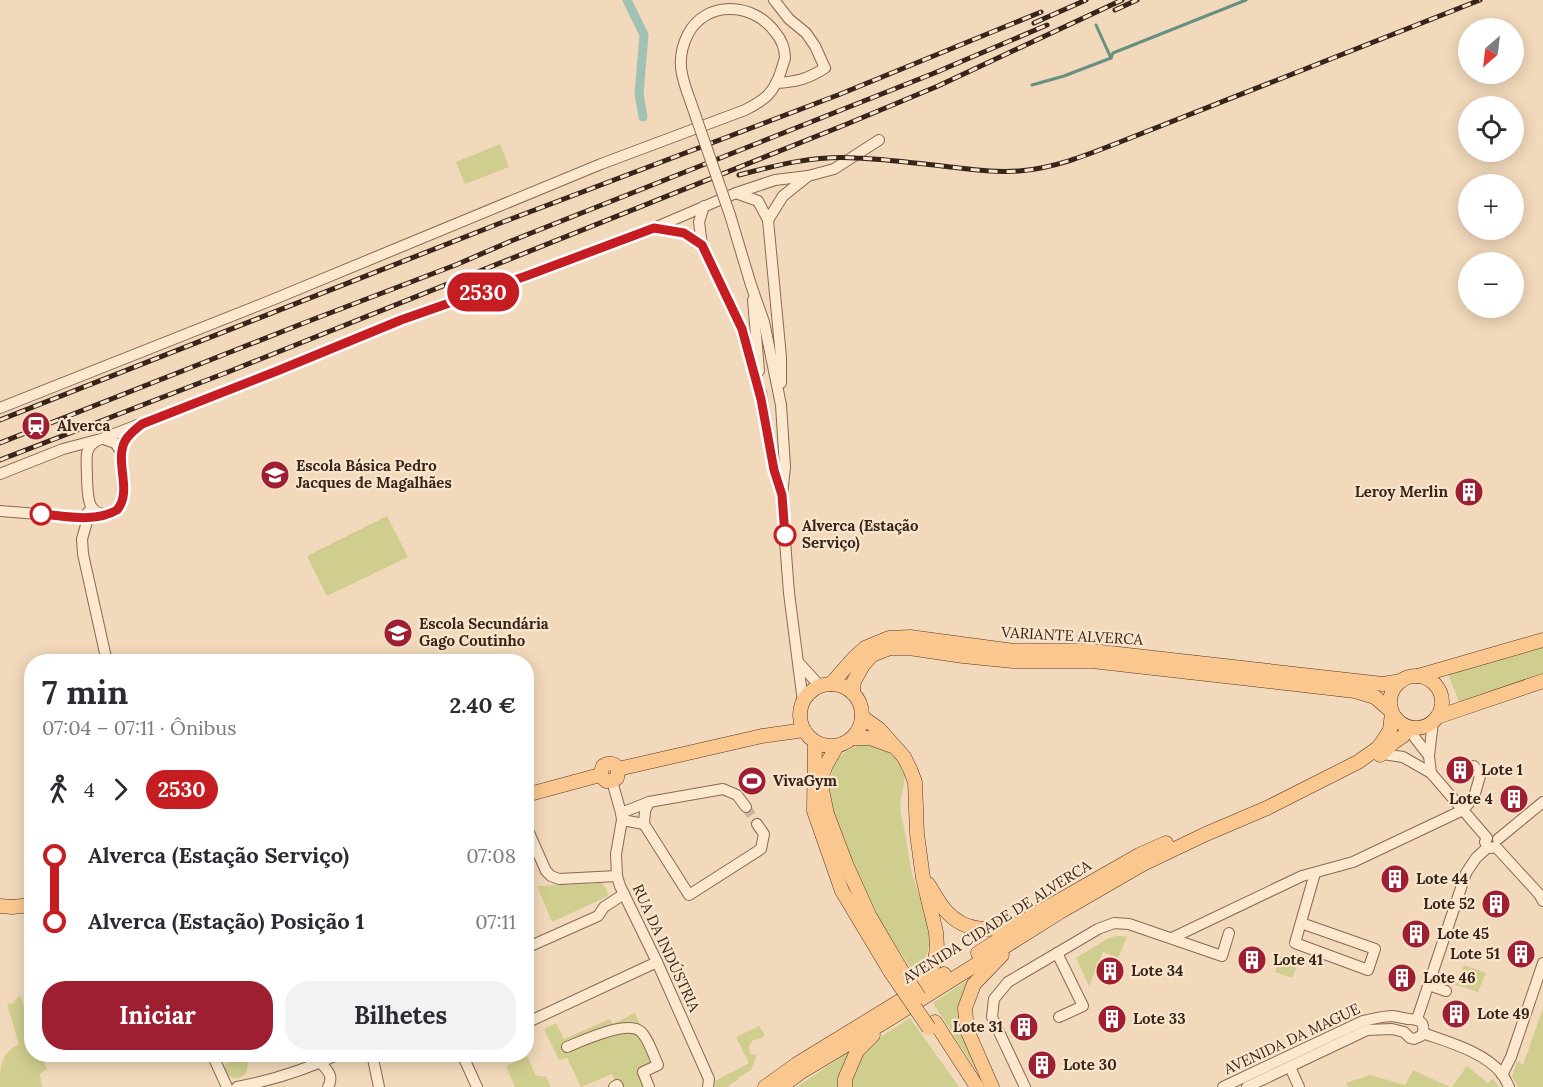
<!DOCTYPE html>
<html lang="pt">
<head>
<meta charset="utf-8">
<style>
	:root { --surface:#fff; --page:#f2f2f3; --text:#2b2b33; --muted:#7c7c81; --accent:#9e1e32 }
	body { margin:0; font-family:Lora,serif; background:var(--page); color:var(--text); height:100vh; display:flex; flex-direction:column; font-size:22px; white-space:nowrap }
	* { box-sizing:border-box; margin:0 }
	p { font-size:20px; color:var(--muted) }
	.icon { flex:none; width:33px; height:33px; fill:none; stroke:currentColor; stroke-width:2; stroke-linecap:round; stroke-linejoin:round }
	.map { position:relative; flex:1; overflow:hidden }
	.details { position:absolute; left:24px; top:654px; width:510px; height:408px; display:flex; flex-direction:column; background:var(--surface); border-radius:24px; box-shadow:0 3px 15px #0003 }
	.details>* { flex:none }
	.badge { padding:0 12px; border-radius:20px; font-size:21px; line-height:39px }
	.needle { width:39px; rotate:208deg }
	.controls { position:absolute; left:1458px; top:18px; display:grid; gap:12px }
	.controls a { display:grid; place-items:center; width:66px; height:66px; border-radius:50%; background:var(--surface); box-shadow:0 3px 15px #0003; font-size:30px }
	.map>.badge { position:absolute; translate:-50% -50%; box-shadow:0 0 0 3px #fff }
	.legs { display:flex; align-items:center; gap:9px; height:66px; padding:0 18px; font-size:20px }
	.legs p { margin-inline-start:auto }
	.headline { display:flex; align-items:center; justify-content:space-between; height:102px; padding:0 18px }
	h1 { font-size:33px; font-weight:800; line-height:45px }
	.action { display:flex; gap:12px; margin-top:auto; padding:12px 18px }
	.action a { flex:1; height:69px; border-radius:24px; background:var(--accent); color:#fff; font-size:24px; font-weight:800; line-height:69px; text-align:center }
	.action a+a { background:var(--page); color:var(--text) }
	ul { padding:0 18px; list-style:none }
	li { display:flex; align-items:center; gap:21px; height:66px; font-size:22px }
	li i { display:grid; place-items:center; width:9px; height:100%; margin:0 8px; background:currentColor }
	li i::after { content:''; width:15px; height:15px; margin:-8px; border:4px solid; border-radius:50%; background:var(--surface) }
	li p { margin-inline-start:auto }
	li:first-child i { background:linear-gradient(#0000 50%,currentColor 0) }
	li:last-child i { background:linear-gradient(currentColor 50%,#0000 0) }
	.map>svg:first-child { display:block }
	.green { fill:#d0ce8e }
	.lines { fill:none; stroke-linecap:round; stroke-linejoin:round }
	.stream { stroke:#66907f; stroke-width:3 }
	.canal { stroke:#a0c2b3; stroke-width:9 }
	.minor-tunnel { stroke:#cdb59b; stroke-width:10; stroke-dasharray:10 5; stroke-linecap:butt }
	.minor-casing { stroke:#8a6853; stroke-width:12 }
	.major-casing { stroke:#573729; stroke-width:15 }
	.minor { stroke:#fce8ce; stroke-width:10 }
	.major { stroke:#fac88e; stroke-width:14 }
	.rail-casing { stroke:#37241a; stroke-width:5 }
	.rail { stroke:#f8e5cb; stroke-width:3; stroke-dasharray:9; stroke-linecap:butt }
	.minor-bridge-casing { stroke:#8a6853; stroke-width:12; stroke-linecap:butt }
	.major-bridge-casing { stroke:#573729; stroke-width:15; stroke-linecap:butt }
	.minor-bridge { stroke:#fce8ce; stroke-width:10 }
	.major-bridge { stroke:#fac88e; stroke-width:14 }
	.line-1-casing { stroke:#fff; stroke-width:14 }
	.line-1 { stroke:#c61d23; stroke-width:9 }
	.stop-1-dot { fill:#fff; stroke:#c61d23; stroke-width:3 }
	.labels { text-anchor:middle; stroke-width:4.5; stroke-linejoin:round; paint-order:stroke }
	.poi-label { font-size:15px; font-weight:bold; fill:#37241a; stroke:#f8e5cb; text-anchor:start }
	.stop-label { font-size:15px; font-weight:bold; fill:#37241a; stroke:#f8e5cb; text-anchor:start }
	.street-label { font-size:15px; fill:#37241a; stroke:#f8e5cb }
</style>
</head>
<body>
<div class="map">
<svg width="1543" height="1087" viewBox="0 0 1543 1087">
	<rect width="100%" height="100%" fill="#f2d9bb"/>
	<g class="green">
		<polygon points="500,144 509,167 465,184 456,162"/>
		<polygon points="387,516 408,557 327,596 307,556"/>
		<polygon points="1543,645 1543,676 1460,704 1448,674"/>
		<path d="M861 743C876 746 892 750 900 765 911 784 897 795 901 814 903 824 906 835 907 845 909 856 910 867 913 877 918 896 929 915 930 935 930 951 923 964 917 978L872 909 834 819 830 795V783L833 769 837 760 845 752Z"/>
		<polygon points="602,883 607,890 608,896 606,897 552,922 537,886"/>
		<polygon points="1115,936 1123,936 1127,937 1118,958 1103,952 1089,986 1076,958 1107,939"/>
		<polygon points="1280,957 1298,963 1292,978 1275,972"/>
		<polygon points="1464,965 1486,973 1478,992 1456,985"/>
		<polygon points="974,976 960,1009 987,1087 933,1003"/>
		<path d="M20 995 31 1026 32 1054 42 1055 47 1069 40 1074 42 1087H0C0 1068 0 1054 19 1044L7 1004 10 1003 12 1004Z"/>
		<polygon points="1543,1008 1543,1087 1518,1087 1512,1076 1517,1061 1523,1065"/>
		<polygon points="635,1013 658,1065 646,1067 654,1087 618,1087 612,1074 581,1087 567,1058 559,1060 544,1029 556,1023 564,1039 610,1019 613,1024"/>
		<path d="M910 1018 959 1087H849C861 1045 876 1040 910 1018Z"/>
		<polygon points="759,1026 765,1035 762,1038 753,1040 749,1046 750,1054 757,1055 751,1070 738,1078 738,1080 732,1083 728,1087 715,1087 715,1081 749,1063 736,1037"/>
		<polygon points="851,1050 840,1073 838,1087 797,1087"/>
		<path d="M232 1056 248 1060C247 1063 248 1067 247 1070 245 1078 235 1080 230 1076 227 1074 226 1070 224 1067Z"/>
		<polygon points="527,1056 536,1076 540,1076 542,1077 546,1076 551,1087 515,1087 506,1066"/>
		<polygon points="1467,1066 1488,1083 1493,1079 1499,1087 1452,1087"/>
		<polygon points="1413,1070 1450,1087 1348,1087 1346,1083 1370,1075 1405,1085"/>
	</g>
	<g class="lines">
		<g class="stream">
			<polyline points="1096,25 1111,58"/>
			<polyline points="1032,85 1064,76 1111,58 1113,53 1246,0"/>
		</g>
		<polyline class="canal" points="627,0 644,35 639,94 643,117"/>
		<polyline class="minor-tunnel" points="746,807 757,824"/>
		<g class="minor-casing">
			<g id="minor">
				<path d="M774 0 789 19 806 33 815 46 825 68C808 79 796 82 776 83"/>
				<polyline points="736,193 758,201 768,220 781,357 781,383"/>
				<polyline points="730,215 751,285 764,322 781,405 785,467 782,495 783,515 789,593 803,702"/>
				<polyline points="768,220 783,196 808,176 834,169 879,140"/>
				<polyline points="654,228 684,233 702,245 742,329 761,399"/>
				<polyline points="702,245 699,222 704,206"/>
				<polyline points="753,300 759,371"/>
				<polyline points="761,393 774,470 781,492"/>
				<path d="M0 408 272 300 601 164 745 110C765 100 774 93 781 71 782 67 784 62 785 58 785 48 781 39 775 32 753 2 706 0 688 34 682 46 679 60 682 74 684 83 687 92 690 100"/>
				<polyline points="0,474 63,449 97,440"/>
				<polyline points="0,511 88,518 97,517 114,512 120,507 123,500 122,453 115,443 104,439"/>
				<polyline points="88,512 88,518 82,539 83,554 107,662"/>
				<path d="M110 514C86 516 88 496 87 478 87 470 86 462 87 453L90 446 96 441 277 371 401 320 527 276 654 228 736 193 775 180 808 176"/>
				<polyline points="798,662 820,686"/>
				<polyline points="1412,728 1415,738 1429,756"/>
				<polyline points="1383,754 1403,757 1431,773 1487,838 1485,842 1488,847"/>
				<polyline points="1431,773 1429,756 1433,722"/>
				<polyline points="612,781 621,813 622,820 616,854 617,876 620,886 657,962 709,1079 708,1087"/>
				<polyline points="649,802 645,811 644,824 689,895 761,849 764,834 757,824"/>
				<polyline points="621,813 649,802 723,789 737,795 746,807"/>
				<polyline points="622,820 644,824"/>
				<polyline points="526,826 546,871 551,876 559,879 617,876"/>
				<polyline points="1498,839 1543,802"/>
				<polyline points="1488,847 1490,848 1496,847 1539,894 1543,901"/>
				<polyline points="1301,923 1375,949 1368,970 1295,943 1315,873"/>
				<polyline points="1172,938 1302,876 1353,862 1463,810 1474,797 1480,776 1474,766"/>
				<polyline points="526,948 598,916 604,907 624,894"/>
				<polyline points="1057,953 1083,1006 1059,1017"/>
				<polyline points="1429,985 1446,991"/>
				<polyline points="1417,1019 1466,873 1476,858 1488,847"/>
				<polyline points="526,1023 657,962"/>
				<path d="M1423 1033C1448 1042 1485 1052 1502 1074 1505 1078 1507 1083 1509 1087"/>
				<path d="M567 1047C582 1041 626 1020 640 1031 648 1037 654 1057 658 1065L643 1072 649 1087"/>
				<polyline points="212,1054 227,1087"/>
				<polyline points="372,1054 379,1087"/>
				<polyline points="462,1054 477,1087"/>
				<path d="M321 1063C328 1071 334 1076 328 1087"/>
				<polyline points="1290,1067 1299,1087"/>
				<polyline points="1502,1075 1511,1057 1543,963"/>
				<path d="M237 1087C274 1080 305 1070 339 1054"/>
				<polyline points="614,1087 617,1085 618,1087"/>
				<polyline points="1025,1087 992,1017 994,999 1008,982 1098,929 1114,923 1129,924 1222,956 1229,933"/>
				<path d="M1223 1087 1363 1021C1373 1019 1383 1016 1393 1016 1398 1017 1403 1018 1408 1019 1418 1020 1425 1020 1423 1033"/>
				<polyline points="1247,1087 1367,1030 1392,1029 1404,1032 1410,1038 1414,1039 1421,1036 1423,1033"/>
			</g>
		</g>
		<g class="major-casing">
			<g id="major">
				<polyline points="1418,676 1543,640"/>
				<circle cx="1416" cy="702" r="26"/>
				<polyline points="831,684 854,658 865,648 889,638 910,637 1014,651 1092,651 1383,684 1401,681"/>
				<circle cx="831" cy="715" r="31"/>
				<polyline points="853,693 854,681 863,665 872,655 890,648 909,648 963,656 1013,661 1092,661 1355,691 1375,697 1391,711"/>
				<polyline points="862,717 879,729 904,757 910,769 915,782 917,834 923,878 936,932 937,947 935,961 928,975 918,986"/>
				<polyline points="1437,717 1543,681"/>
				<polyline points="853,738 870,738 892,746"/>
				<polyline points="815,742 814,811 842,891 890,971"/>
				<polyline points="837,746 826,765 822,776 822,790 827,814 846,864 869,915 900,968"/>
				<polyline points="1380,755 1394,742 1403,736 1410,728"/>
				<polyline points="618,769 762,736 804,730"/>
				<polyline points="600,775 606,781 612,781 617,778 618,769"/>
				<path d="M600 775 603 766C609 762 615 763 618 769"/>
				<polyline points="526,795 600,775"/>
				<path d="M928 884C934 893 939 904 947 912 965 932 991 932 1014 924"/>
				<polyline points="0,906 12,907 32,905"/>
				<polyline points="978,953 1005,936 1027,919 1139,855 1166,843"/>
				<polyline points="935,1022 977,1087"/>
				<polyline points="765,1087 797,1064 944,974"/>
				<polyline points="781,1087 801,1072 891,1018 1060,912 1143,864 1206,834 1267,808 1358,762 1378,748 1385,738 1390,730 1392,713"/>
				<polyline points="845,1087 845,1079 857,1051 873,1035"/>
				<polyline points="992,1087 967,1030 965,1008 974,984 1002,955"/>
			</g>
		</g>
		<use href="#minor" class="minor"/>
		<use href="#major" class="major"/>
		<g class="rail-casing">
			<g id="rail">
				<polyline points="1115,10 1137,0"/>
				<polyline points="1034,23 1086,0"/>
				<path d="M739 175C777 165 816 155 856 158 885 159 914 163 942 166 968 169 994 173 1019 171 1055 168 1087 155 1120 142L1480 0"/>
				<polyline points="0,420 503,222 838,95 1041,12"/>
				<polyline points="0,443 309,321 458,264 511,241 932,74 1047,25"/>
				<polyline points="0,460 228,372 847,124 938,86 1122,0"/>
			</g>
		</g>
		<use href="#rail" class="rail"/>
		<g class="minor-bridge-casing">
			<polyline id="minor-bridge" points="690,100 730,215"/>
		</g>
		<g class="major-bridge-casing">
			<g id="major-bridge">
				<polyline points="900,968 919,997"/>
				<polyline points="890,971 929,1028"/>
			</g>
		</g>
		<use href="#minor-bridge" class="minor-bridge"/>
		<use href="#major-bridge" class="major-bridge"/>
	</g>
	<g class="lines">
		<g class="line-1-casing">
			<path id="line-1" d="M41 514C66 516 95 523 117 510 133 491 114 462 125 441 129 434 136 429 142 424L277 371 401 320 526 276 654 228 684 233 702 245 742 329 761 399 774 470 782 495 785 535"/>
		</g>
		<use href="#line-1" class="line-1"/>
	</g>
	<defs>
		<g id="station-disc" transform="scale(1.5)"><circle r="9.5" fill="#9e1e32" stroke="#f8e5cb"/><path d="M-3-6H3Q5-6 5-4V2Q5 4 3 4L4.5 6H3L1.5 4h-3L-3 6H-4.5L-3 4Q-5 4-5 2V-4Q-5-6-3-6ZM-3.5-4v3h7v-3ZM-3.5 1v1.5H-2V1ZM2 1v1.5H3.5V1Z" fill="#fff"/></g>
		<g id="school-disc" transform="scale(1.5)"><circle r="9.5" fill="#9e1e32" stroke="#f8e5cb"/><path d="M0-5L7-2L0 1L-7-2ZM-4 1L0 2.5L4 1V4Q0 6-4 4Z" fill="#fff"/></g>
		<g id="building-disc" transform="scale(1.5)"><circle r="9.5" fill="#9e1e32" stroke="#f8e5cb"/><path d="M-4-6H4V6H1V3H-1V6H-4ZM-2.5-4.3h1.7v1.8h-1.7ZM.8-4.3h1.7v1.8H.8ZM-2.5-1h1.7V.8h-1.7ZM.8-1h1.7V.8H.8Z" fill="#fff"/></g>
		<g id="stadium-disc" transform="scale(1.5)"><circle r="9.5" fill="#9e1e32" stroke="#f8e5cb"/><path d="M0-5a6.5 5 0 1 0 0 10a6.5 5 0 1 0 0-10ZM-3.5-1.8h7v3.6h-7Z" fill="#fff"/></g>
	</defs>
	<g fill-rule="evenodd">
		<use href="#station-disc" x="36" y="426"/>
		<use href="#school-disc" x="275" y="475"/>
		<use href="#building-disc" x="1469" y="492"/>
		<use href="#school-disc" x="398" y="633"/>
		<use href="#building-disc" x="1460" y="770"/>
		<use href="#stadium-disc" x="752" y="781"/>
		<use href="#building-disc" x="1514" y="799"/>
		<use href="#building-disc" x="1395" y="879"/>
		<use href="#building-disc" x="1496" y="904"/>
		<use href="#building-disc" x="1416" y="934"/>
		<use href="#building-disc" x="1521" y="954"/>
		<use href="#building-disc" x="1252" y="960"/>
		<use href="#building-disc" x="1110" y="971"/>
		<use href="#building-disc" x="1402" y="978"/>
		<use href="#building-disc" x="1456" y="1014"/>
		<use href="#building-disc" x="1112" y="1019"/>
		<use href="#building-disc" x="1024" y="1027"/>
		<use href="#building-disc" x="1042" y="1065"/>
	</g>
	<g class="stop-1-dot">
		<circle cx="41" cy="514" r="10"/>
		<circle cx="785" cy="535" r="10"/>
	</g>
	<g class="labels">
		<g class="poi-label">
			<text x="57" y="431">Alverca</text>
			<text x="296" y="471">Escola Básica Pedro<tspan x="296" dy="17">Jacques de Magalhães</tspan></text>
			<text x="1448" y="497" text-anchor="end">Leroy Merlin</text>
			<text x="419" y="629">Escola Secundária<tspan x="419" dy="17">Gago Coutinho</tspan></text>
			<text x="1481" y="775">Lote 1</text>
			<text x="773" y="786">VivaGym</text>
			<text x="1493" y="804" text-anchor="end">Lote 4</text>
			<text x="1416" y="884">Lote 44</text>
			<text x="1475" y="909" text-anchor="end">Lote 52</text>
			<text x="1437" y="939">Lote 45</text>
			<text x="1500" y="959" text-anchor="end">Lote 51</text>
			<text x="1273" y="965">Lote 41</text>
			<text x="1131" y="976">Lote 34</text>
			<text x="1423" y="983">Lote 46</text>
			<text x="1477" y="1019">Lote 49</text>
			<text x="1133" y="1024">Lote 33</text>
			<text x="1003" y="1032" text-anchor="end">Lote 31</text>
			<text x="1063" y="1070">Lote 30</text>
		</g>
		<g class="stop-label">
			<text x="802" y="531">Alverca (Estação<tspan x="802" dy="17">Serviço)</tspan></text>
		</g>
		<g class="street-label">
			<text transform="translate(1072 636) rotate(3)" y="5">VARIANTE ALVERCA</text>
			<text transform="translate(997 922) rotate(-32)" y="5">AVENIDA CIDADE DE ALVERCA</text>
			<text transform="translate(666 948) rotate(65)" y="5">RUA DA INDÚSTRIA</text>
			<text transform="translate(1292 1039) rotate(-25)" y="5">AVENIDA DA MAGUE</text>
		</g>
	</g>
</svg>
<div class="controls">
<a><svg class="needle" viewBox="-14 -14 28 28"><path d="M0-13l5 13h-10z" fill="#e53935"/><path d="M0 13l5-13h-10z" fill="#7c7c81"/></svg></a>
<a><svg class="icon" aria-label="locate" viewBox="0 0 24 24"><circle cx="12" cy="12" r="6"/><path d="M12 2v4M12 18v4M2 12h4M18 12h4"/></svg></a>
<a>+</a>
<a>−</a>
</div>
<b class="badge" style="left:483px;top:292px;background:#c61d23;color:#fff">2530</b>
<section class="details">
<div class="headline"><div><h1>7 min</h1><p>07:04 – 07:11 · Ônibus</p></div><b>2.40 €</b></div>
<div class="legs"><svg class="icon" aria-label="walk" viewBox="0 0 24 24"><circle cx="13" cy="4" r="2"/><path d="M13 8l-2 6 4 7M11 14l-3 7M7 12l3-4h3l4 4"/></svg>4<svg class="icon" aria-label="forward" viewBox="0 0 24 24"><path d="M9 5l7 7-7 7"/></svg><b class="badge" style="background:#c61d23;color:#fff">2530</b></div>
<ul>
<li><i style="color:#c61d23"></i><b>Alverca (Estação Serviço)</b><p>07:08</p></li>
<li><i style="color:#c61d23"></i><b>Alverca (Estação) Posição 1</b><p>07:11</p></li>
</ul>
<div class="action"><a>Iniciar</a><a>Bilhetes</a></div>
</section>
</div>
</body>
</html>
